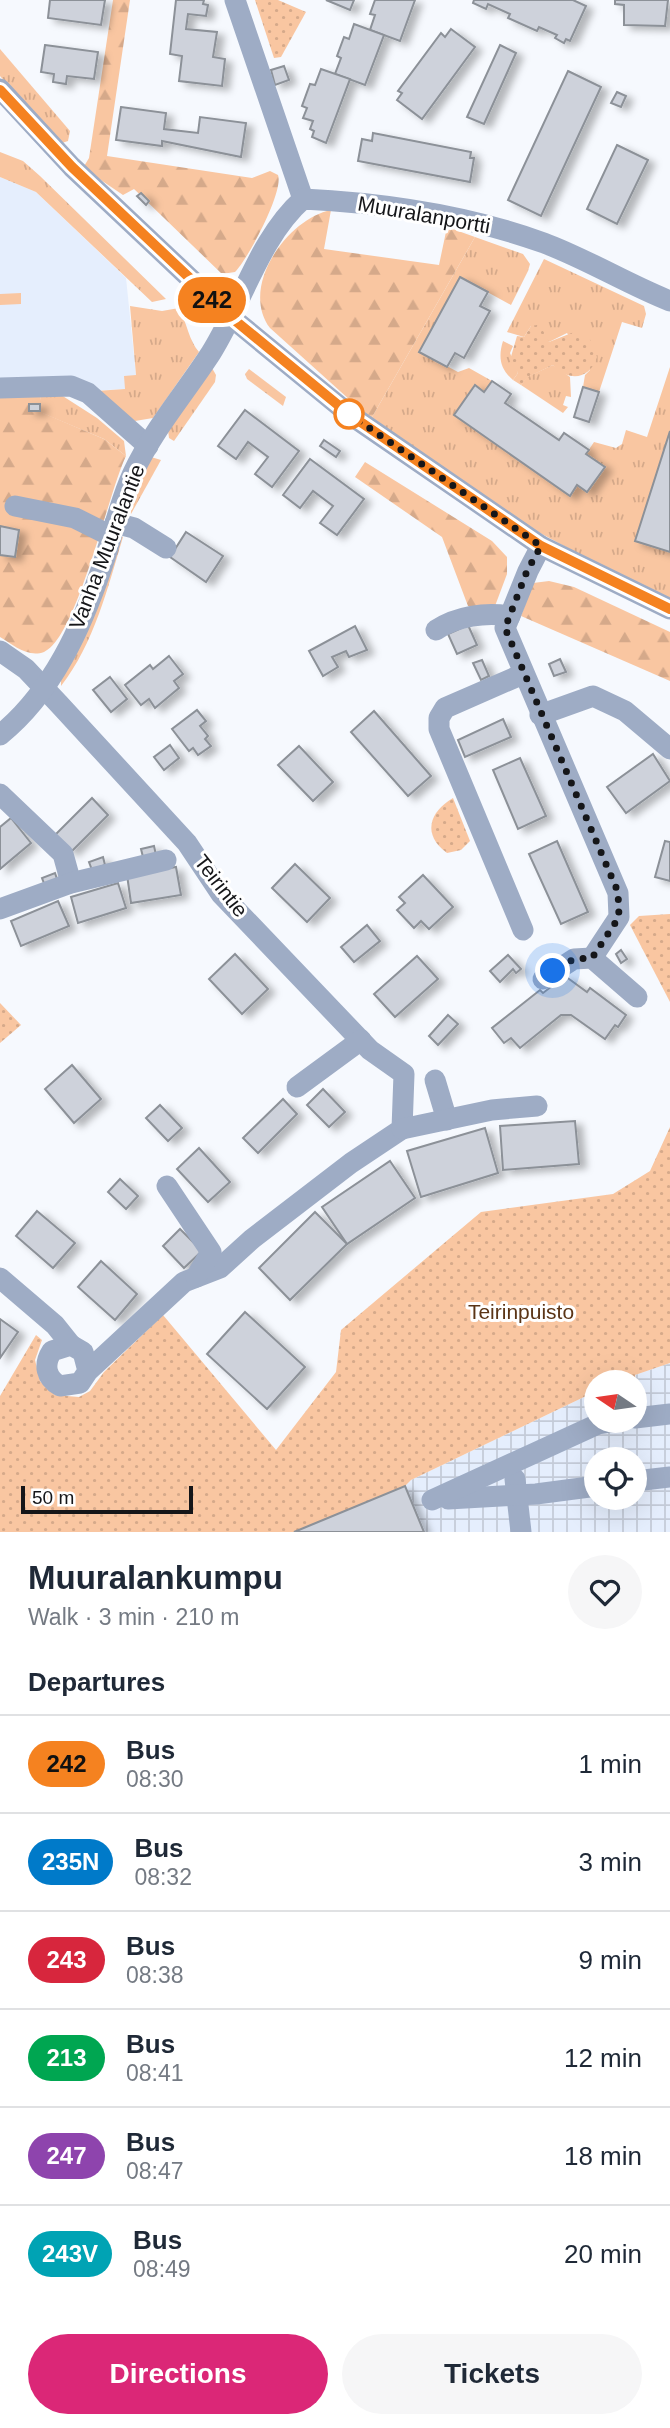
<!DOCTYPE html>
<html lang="en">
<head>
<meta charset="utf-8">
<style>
	:root { --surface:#fff; --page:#f6f6f7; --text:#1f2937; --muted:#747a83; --line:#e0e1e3; --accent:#db2777 }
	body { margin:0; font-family:Arial,sans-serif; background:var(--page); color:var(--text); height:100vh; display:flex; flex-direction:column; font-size:26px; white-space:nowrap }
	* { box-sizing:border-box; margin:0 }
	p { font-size:23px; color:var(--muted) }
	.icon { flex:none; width:38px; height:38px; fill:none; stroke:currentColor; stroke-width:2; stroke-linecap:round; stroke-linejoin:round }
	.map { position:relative; height:1532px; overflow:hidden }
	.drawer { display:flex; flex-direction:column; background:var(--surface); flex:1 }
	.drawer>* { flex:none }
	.badge { padding:0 14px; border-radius:23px; font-size:24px; line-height:46px }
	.needle { width:46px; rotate:283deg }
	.controls { position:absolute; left:584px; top:1370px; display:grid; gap:14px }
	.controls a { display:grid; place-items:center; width:63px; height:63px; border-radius:50%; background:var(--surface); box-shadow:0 7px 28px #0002; font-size:35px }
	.scale { position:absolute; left:21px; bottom:18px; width:172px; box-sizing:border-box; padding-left:7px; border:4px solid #151619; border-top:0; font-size:19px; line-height:24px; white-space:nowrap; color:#151619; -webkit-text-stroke:5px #fff; paint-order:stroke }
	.you { position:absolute; width:35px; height:35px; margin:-18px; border:5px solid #fff; border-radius:50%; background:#1a73e8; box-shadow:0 0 0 10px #1a73e833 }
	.map>.badge { position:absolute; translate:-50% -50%; box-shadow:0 0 0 4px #fff }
	h2 { padding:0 28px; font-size:26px; line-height:63px }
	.round { display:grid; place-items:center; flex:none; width:74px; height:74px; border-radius:37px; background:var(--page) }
	.overview { display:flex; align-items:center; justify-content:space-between; height:119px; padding:0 28px }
	h1 { font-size:33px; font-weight:700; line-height:52px }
	.cta { display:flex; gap:14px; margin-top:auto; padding:14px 28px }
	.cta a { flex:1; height:80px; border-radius:42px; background:var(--accent); color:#fff; font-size:28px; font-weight:700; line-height:80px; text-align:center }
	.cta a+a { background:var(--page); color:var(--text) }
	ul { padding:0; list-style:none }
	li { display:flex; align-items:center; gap:21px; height:98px; padding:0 28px; border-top:2px solid var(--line) }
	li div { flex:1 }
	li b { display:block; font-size:26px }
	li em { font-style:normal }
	li .badge { min-width:77px; font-weight:700; text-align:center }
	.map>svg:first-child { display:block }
	.built { fill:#e5eefd }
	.industrial { fill:url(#industrial-grid); fill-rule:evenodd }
	.grass { fill:url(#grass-tufts) }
	.forest { fill:url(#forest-firs) }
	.park { fill:url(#park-dots) }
	.building { fill:#ced2db; stroke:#8c9198; stroke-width:2; filter:url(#shadow) }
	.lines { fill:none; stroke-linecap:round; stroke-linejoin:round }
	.minor { stroke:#9eacc5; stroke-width:21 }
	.line-casing { stroke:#fff; stroke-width:16 }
	.line { stroke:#f58220; stroke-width:10 }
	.walk { stroke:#151619; stroke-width:7; stroke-dasharray:0 12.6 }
	.stop-dot { fill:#fff; stroke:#f58220; stroke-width:3.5 }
	.labels { text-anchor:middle; stroke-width:6; stroke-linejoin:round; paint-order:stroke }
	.street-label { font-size:21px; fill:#151619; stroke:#fff }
	.park-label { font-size:21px; fill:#5b3516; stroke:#fff }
</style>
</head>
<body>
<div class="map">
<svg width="670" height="1532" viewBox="0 0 670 1532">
	<defs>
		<pattern id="industrial-grid" width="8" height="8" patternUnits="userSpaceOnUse" patternTransform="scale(1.75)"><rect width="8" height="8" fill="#e5eefd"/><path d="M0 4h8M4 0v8" fill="none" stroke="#c4cbd8"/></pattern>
		<pattern id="grass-tufts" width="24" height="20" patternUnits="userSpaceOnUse" patternTransform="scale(1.75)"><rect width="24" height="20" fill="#f9c6a1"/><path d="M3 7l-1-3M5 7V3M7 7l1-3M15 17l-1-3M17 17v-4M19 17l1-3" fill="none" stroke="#d5a98a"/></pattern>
		<pattern id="forest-firs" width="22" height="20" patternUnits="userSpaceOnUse" patternTransform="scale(1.75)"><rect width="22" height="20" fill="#f9c6a1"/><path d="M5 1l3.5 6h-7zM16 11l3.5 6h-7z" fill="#d5a98a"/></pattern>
		<pattern id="park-dots" width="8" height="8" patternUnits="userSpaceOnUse" patternTransform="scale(1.75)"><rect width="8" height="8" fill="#f9c6a1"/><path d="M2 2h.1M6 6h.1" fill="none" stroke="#d5a98a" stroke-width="1.8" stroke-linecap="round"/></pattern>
		<filter id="shadow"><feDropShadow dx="7" dy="4" stdDeviation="3.5" flood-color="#0004"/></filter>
	</defs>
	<rect width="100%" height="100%" fill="#f6f9fe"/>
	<polygon class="built" points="0,177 36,192 126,278 136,375 125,389 0,396"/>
	<path class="industrial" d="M670 1363V1532H294L405 1486 411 1480 584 1397 597 1396V1421H635V1392H638L635 1375ZM597 1460H635V1498H597Z"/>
	<g class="grass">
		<polygon points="0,49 70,131 68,141 59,144 0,76"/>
		<polygon points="0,152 23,161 40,176 166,299 152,302 36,192 0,177"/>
		<polygon points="475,237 523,254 530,264 528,271 511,305 460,277 420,352 458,372 469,368 492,381 484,392 474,385 454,415 570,496 577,485 587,492 604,468 586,454 594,442 616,448 622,444 626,430 647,437 670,367 670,431 635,541 670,552 670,598 631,582 499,511 371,419"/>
		<polygon points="544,259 644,306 646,314 642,328 622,322 599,392 583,387 585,375 590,370 567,333 549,342 545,340 544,333 531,326 524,337 507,332"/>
		<polygon points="21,293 21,304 0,305 0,294"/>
		<path d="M130 306 162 311 179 308C187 323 189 341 199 352L153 418 135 421 96 391 125 389 124 376 136 375Z"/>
		<path d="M503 341 513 346 510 353 518 373 513 380C500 369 498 357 503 341Z"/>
		<polygon points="553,365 570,377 571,397 566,396 563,405 568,407 563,413 521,385 527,377"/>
		<polygon points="212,368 216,375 215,382 174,441 169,438 168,430"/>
		<polygon points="249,369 286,397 283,406 247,379 245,374"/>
		<polygon points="58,393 97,418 124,441 126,456 104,439 42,413 40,394"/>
		<polygon points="151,457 161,460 131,514 128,507"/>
		<path d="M119 536 123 537C108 587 94 644 61 686V680Z"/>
	</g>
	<g class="forest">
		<path d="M113 0H130L107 156 252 178 270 171 278 175C284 191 248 259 235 272L222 274 134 189 123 195 83 168 89 158Z"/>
		<path d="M331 210 324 249 439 265 447 227 475 237 371 419 270 328C239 287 287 219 331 210Z"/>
		<path d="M40 394 43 413 104 439 126 456C108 493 77 638 44 652 28 658 13 645 0 637V396Z"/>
		<polygon points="365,462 492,541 507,557 507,574 495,606 481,608 468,606 442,537 355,477"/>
		<polygon points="549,581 574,587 670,632 670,681 521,616 533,583"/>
	</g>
	<g class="park">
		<polygon points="255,0 278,0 306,12 281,57 274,58"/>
		<path d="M537 325 541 327 549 342 574 332 589 337 597 357C590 380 568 382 553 365L528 377 521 385 513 380 518 373 510 360 517 336 524 337 531 326Z"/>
		<path d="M453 798 470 841 461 850 447 853C422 835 429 812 453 798Z"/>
		<polygon points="670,914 670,1002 630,925 639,916"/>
		<polygon points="0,1003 21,1025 0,1043"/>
		<polygon points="670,1127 670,1363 635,1375 638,1392 635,1392 635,1382 597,1382 597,1396 584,1397 411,1480 405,1486 294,1532 0,1532 0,1396 36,1335 42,1340 35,1360 40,1381 55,1395 79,1397 90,1391 104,1372 163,1315 276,1450 336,1372 341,1330 481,1212 613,1194 650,1171"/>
	</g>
	<g class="building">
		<polygon points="50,0 105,0 101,25 48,18"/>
		<polygon points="176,0 204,0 203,4 208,5 206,16 188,14 186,29 217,32 213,57 225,59 222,86 179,81 182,56 170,54"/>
		<polygon points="326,0 354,0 350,10"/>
		<polygon points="375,0 415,0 400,41 370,30 375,15 370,14"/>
		<polygon points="474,0 573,0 586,6 570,41 566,39 564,43 555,38 557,35 539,27 537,31 508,18 510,14 488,4 486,9 473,3"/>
		<polygon points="615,0 668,0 665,26 624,25 624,5 615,4"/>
		<polygon points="354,24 384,35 365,85 335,74 341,58 337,56 344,37 349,39"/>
		<polygon points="451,29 475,47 422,119 397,100 402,93 398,91 441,33 445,37"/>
		<polygon points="45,45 98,52 94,79 67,76 66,84 53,82 54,74 41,72"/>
		<polygon points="500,45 516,53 484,124 467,117"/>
		<polygon points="284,66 289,80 275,85 271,70"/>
		<polygon points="321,69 350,79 326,143 312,137 314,131 310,129 313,121 303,118 307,108 302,106 310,84 315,85"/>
		<polygon points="568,71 601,87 541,216 508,200"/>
		<polygon points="617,92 626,96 621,107 611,103"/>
		<polygon points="121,107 166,113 164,129 198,133 200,117 246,123 241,157 162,141 162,146 116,140"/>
		<polygon points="373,133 471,152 470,158 474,158 470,182 358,161 362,139 372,141"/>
		<polygon points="617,145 648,160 617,224 587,209"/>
		<polygon points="141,193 149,201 146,205 137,196"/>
		<polygon points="460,277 488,292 480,306 490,311 464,358 455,353 447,367 419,352"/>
		<polygon points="492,381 511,394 505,403 559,440 564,433 589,450 586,454 605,467 587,492 577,485 570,496 454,415 475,385 484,392"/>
		<polygon points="583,387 599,392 589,422 574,417"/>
		<rect x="29" y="404" width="11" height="7"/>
		<polygon points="245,410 299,451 272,487 255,474 268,457 248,442 236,459 218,446"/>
		<polygon points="670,431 670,552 635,541"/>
		<polygon points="324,440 340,451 336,457 320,446"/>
		<polygon points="310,459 364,499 337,535 320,523 333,506 313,491 300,508 283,495"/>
		<polygon points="0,526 19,530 15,557 0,555"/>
		<polygon points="186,532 223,556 206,582 170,557"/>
		<polygon points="468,625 477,645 457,654 448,634"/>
		<polygon points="355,626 367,650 349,657 346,651 332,657 338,667 323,676 309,651"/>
		<polygon points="169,656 183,674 174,681 179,688 155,708 149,699 141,705 125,685 150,665 153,669"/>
		<polygon points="560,659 566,672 554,676 549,664"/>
		<polygon points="482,660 489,676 481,680 473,663"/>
		<polygon points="110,677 127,699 111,712 93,690"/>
		<polygon points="197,710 206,721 200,726 208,736 205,739 211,746 198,755 193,748 189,751 172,729"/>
		<polygon points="374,711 431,776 408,796 351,732"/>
		<polygon points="503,719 511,737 465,757 458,740"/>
		<polygon points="170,745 179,758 164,770 154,757"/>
		<polygon points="299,746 333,782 313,801 278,765"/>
		<polygon points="653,754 670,781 626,813 607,787"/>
		<polygon points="520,758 546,816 518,829 493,770"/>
		<polygon points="92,798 108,815 71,852 55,835"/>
		<polygon points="11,818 31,843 0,869 0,827"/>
		<polygon points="557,841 588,912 561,924 529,854"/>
		<polygon points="665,841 670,842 670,881 655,877"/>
		<polygon points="154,846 156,855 143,857 141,849"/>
		<polygon points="103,857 105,865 92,870 89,862"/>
		<polygon points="295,864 330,898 307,922 272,888"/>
		<polygon points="176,867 181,895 131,903 127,875"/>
		<polygon points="55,873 58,882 45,886 42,878"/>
		<polygon points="423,875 453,907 429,929 421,921 414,928 397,910 405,903 399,897"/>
		<polygon points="118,883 126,908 78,923 71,897"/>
		<polygon points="58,901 69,926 21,946 11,921"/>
		<polygon points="367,925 380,941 354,962 341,947"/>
		<polygon points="621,950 627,959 621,963 616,954"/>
		<polygon points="235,954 268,989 242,1014 209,979"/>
		<polygon points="508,955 521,969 516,973 513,969 500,982 490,971"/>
		<polygon points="417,956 438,979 395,1017 374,994"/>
		<polygon points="565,976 587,992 590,988 626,1015 618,1027 615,1025 605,1039 571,1015 561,1015 520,1048 511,1038 504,1043 492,1028 540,990 543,993"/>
		<polygon points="448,1015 458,1024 438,1045 429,1036"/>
		<polygon points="72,1065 101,1099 74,1123 45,1089"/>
		<polygon points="323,1089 345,1112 329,1127 307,1105"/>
		<polygon points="283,1099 297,1114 258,1153 243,1138"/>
		<polygon points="160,1105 182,1128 168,1141 146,1118"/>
		<polygon points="575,1121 579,1164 503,1170 500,1126"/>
		<polygon points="485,1128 498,1173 421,1197 407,1151"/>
		<polygon points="199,1148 230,1182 208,1202 177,1169"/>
		<polygon points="390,1161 415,1198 347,1244 322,1207"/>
		<polygon points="120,1179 138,1196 126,1209 108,1192"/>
		<polygon points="37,1211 75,1243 53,1268 16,1236"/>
		<polygon points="315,1212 347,1244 290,1300 259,1268"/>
		<polygon points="180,1229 202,1251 184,1268 163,1246"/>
		<polygon points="101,1261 137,1294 115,1320 78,1287"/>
		<polygon points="245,1312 305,1367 267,1409 207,1354"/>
		<polygon points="0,1319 18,1332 0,1358"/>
		<polygon points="405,1486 424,1532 294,1532"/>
	</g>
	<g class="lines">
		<g class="minor">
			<polyline points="235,0 303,199"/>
			<polyline points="0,89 72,167 232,318 349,414 541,546 670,609"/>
			<polyline points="0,388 71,386 88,393 148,446"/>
			<polyline points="15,506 75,518 111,536"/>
			<polyline points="115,523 134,528 166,548"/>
			<polyline points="541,546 528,571 505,628 618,893 619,917 592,958"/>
			<path d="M436 630C457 616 485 612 510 616"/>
			<path d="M0 651 26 669 59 704 187 843 221 894 370 1050 404 1074 402 1129 351 1163 252 1239 220 1268 184 1282 88 1371 80 1383 60 1386C46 1378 43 1365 52 1351L71 1345 83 1352 88 1371"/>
			<polyline points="540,715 593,696 625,711 670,749"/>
			<path d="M0 735C52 693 82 627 103 564 113 534 119 503 133 473 153 430 185 393 211 353 242 304 259 238 303 199 385 203 467 215 544 243 587 259 627 284 670 301"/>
			<polyline points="0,794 63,854 71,883"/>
			<polyline points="0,909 71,883 166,860"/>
			<polyline points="523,930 439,729 439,718 445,708 523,674"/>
			<polyline points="543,979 574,959 592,958 637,997"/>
			<polyline points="435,1080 447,1120"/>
			<polyline points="297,1087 361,1040"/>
			<polyline points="402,1129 492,1110 537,1106"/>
			<polyline points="167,1186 211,1252 196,1277"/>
			<polyline points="0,1278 55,1325 71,1345"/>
			<polyline points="635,1418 670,1414"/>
			<polyline points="515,1479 521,1532"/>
			<polyline points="635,1481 670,1477"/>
			<polyline points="448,1499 536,1494 597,1486"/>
			<polyline points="432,1500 598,1424 617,1421"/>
		</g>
	</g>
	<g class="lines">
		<g class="line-casing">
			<polyline id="line" points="0,90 72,167 232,318 349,414 541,546 670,609"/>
		</g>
		<use href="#line" class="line"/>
		<polyline class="walk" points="349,414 541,546 527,571 505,628 618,892 619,917 592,958 574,959 553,971"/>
	</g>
	<circle class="stop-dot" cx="349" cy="414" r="14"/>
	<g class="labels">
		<g class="street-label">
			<text transform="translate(424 215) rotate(10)" y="7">Muuralanportti</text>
			<text transform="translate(107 547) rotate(-69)" y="7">Vanha Muuralantie</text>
			<text transform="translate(221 886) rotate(52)" y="7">Teirintie</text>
		</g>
		<g class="park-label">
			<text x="521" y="1319">Teirinpuisto</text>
		</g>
	</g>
</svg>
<div class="controls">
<a><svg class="needle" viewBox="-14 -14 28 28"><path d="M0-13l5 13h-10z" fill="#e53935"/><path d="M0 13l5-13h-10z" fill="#747a83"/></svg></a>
<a><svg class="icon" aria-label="locate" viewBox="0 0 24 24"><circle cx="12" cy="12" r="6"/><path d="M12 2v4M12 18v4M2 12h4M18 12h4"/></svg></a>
</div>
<div class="scale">50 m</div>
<div class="you" style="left:553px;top:971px"></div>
<b class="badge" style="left:212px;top:300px;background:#f58220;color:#111">242</b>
</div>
<section class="drawer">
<div class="overview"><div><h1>Muuralankumpu</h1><p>Walk · 3 min · 210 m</p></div><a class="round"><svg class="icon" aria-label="heart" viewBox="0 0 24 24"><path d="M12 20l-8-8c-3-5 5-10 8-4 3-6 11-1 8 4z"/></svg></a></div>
<h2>Departures</h2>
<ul>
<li><span class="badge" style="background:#f58220;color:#111">242</span><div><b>Bus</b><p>08:30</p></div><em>1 min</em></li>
<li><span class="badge" style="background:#007ac9;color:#fff">235N</span><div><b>Bus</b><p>08:32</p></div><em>3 min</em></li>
<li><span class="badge" style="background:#d7263d;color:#fff">243</span><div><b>Bus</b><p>08:38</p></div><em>9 min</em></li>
<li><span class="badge" style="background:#00a651;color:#fff">213</span><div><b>Bus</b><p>08:41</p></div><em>12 min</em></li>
<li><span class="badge" style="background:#8e44ad;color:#fff">247</span><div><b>Bus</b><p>08:47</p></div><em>18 min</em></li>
<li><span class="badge" style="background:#00a3b4;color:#fff">243V</span><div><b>Bus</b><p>08:49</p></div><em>20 min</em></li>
</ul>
<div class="cta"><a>Directions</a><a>Tickets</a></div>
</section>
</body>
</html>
